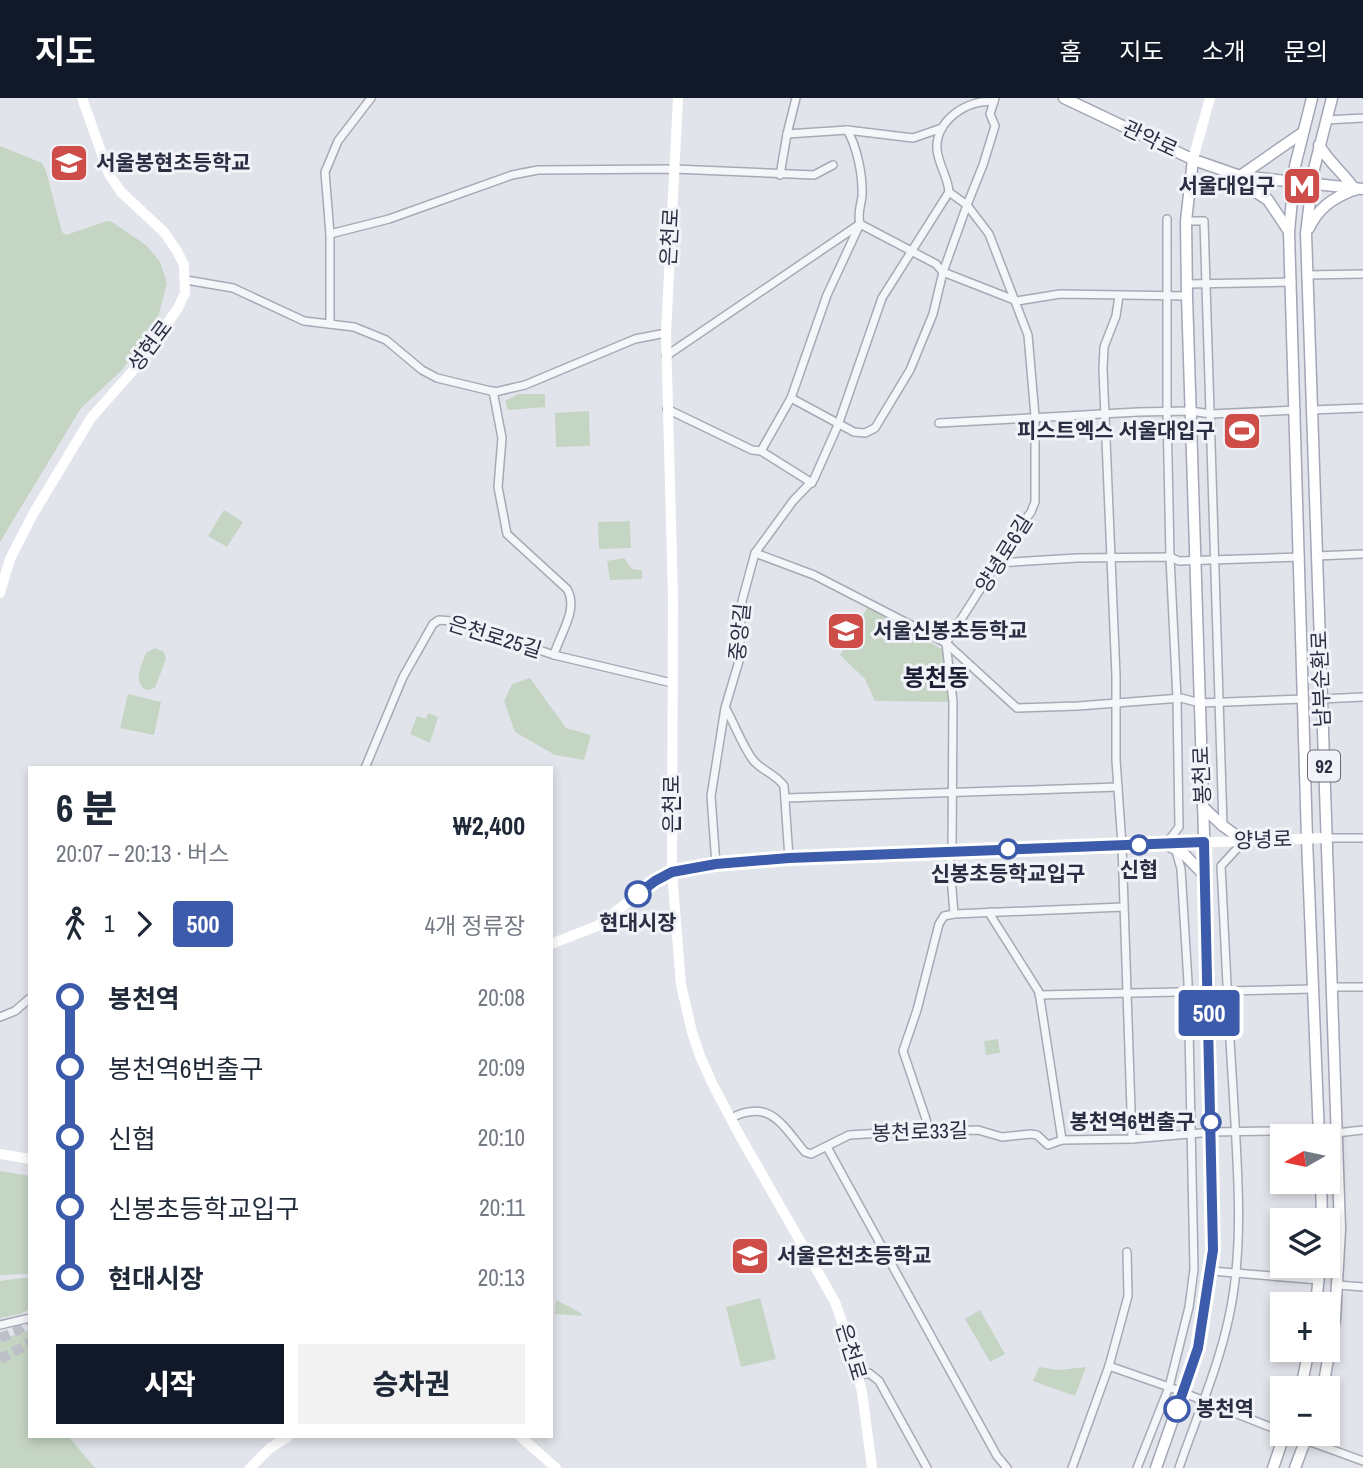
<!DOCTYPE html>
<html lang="ko">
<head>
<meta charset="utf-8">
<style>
	:root { --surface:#fff; --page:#f2f2f3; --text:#1f2937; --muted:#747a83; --accent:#111827 }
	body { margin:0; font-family:"Archivo Narrow","Noto Sans KR",sans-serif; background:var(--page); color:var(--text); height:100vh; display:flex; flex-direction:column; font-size:26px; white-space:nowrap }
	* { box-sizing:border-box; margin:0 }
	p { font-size:23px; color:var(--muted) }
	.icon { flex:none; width:38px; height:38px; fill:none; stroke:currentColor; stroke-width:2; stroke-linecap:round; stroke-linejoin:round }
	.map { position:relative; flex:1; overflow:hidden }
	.sheet { position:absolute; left:28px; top:668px; width:525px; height:672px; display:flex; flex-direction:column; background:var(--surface); border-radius:0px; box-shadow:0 4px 10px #0003 }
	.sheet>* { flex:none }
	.badge { padding:0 14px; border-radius:5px; font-size:24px; line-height:46px }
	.needle { width:46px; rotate:261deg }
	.buttons { position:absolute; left:1270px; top:1026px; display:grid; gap:14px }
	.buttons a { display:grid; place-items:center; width:70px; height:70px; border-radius:0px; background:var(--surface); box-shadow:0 4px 10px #0003; font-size:35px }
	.map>.badge { position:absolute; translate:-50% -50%; box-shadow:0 0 0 4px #fff }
	.legs { display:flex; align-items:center; gap:10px; height:77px; padding:0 28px; font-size:23px }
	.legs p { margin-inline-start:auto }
	.headline { display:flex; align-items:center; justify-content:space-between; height:119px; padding:0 28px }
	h1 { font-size:38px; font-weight:800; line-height:52px }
	.button { display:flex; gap:14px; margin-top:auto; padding:14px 28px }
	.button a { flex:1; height:80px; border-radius:0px; background:var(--accent); color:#fff; font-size:28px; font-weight:800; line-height:80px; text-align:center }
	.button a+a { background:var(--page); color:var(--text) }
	ul { padding:0 28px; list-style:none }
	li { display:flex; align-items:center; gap:24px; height:70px; font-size:26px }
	li i { display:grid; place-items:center; width:10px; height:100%; margin:0 9px; background:currentColor }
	li i::after { content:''; width:18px; height:18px; margin:-9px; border:5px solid; border-radius:50%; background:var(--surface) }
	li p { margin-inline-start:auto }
	li:first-child i { background:linear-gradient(#0000 50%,currentColor 0) }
	li:last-child i { background:linear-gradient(currentColor 50%,#0000 0) }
	header { display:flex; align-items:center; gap:42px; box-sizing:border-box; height:98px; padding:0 35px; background:var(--accent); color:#fff }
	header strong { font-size:33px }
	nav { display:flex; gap:38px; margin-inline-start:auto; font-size:24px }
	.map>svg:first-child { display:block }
	.green { fill:#c5d5c4 }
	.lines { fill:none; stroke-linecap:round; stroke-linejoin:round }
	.secondary-tunnel { stroke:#bdc0c9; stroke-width:10; stroke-dasharray:10 5; stroke-linecap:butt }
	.street-casing { stroke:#a7aab5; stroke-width:10 }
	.primary-casing { stroke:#a2a6b6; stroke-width:13 }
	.street { stroke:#f5f6f9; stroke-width:7 }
	.secondary { stroke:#fff; stroke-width:10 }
	.primary { stroke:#fff; stroke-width:10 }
	.line-1-casing { stroke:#fff; stroke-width:16 }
	.line-1 { stroke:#3d5bab; stroke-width:10 }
	.stop-1-dot { fill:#fff; stroke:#3d5bab; stroke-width:3.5 }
	.labels { text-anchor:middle; stroke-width:6; stroke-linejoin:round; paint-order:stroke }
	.shield { fill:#f2f3f8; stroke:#666a79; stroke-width:2 }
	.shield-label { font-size:19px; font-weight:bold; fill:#2a2f43 }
	.street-label { font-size:21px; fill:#2a2f43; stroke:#f2f3f8 }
	.poi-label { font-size:21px; font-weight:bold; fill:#2a2f43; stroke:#f2f3f8; text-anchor:start }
	.stop-label { font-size:21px; font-weight:bold; fill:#2a2f43; stroke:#f2f3f8 }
	.quarter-label { font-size:24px; font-weight:bold; fill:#1c2034; stroke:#f2f3f8 }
</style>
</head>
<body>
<header>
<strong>지도</strong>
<nav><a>홈</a><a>지도</a><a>소개</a><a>문의</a></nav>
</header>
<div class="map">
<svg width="1363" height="1370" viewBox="0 0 1363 1370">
	<rect width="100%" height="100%" fill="#e2e4eb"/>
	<g class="green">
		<polygon points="0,48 42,65 46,73 62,134 66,137 107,123 112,124 146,147 160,164 167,185 157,223 122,272 81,310 0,444"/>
		<polygon points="518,296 545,296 545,309 508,312 505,303"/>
		<polygon points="589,313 590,348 556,349 555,315"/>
		<polygon points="224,412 243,424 227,449 208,438"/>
		<polygon points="630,423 631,450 599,451 598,424"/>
		<polygon points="624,460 632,471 642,472 642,481 610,482 607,463"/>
		<polygon points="869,507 943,552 953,604 875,603 865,581 840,557"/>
		<path d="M155 550 164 554 166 561 155 590 146 592C132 583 142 567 146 555Z"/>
		<polygon points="530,580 566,630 591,637 584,662 555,657 515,634 504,603 512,586"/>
		<polygon points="128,596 161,604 154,637 120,630"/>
		<polygon points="428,615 438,619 430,645 410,636 417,618 426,621"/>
		<polygon points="998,941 1000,955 986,957 984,943"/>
		<polygon points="0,1073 30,1078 30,1176 0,1177"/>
		<polygon points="30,1179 30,1211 20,1216 0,1220 0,1183"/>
		<polygon points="760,1200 776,1261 741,1269 726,1209"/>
		<polygon points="556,1202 581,1215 582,1218 555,1216"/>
		<polygon points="980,1212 1005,1256 990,1264 965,1221"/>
		<polygon points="30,1232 30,1339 69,1339 95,1370 0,1370 0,1239 16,1237"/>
		<polygon points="1039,1269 1058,1272 1086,1269 1075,1298 1033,1283"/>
	</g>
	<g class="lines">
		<g class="secondary-tunnel">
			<polyline points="0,1240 15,1234 30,1223"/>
			<polyline points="0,1261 30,1245"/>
		</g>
		<g class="street-casing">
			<g id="street">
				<polyline points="1326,22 1363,20"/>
				<polyline points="787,36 847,32 913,40 942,30"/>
				<polyline points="780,77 787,36 796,0"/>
				<polyline points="949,94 967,107 989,136 1028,237 1035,318 1035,404 1031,414 1021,427 946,545 953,604 952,753"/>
				<polyline points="1186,123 1204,123 1223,728"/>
				<polyline points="330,136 389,121 512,77 538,72 674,71 814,77 833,67"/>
				<polyline points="1306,177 1363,176"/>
				<polyline points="186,182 233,190 304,223 354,229 386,242 422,272 437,280 495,294 525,287 635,241 666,235"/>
				<polyline points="1187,186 1292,184"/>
				<polyline points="1119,198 1116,218 1104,249 1103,271 1116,578 1116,662 1122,747 1132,1041"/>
				<polyline points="330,226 330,136 325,74 338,43 371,0"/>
				<polyline points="666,258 860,126 936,166 943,174 1017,203 1060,196 1187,198"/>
				<path d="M493 293 502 340 498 389 507 436 567 491C579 512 560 535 554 557"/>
				<polyline points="791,300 854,334 865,335 875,330 910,272 933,216 943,174 967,107 983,67 995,28 990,16 995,0"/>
				<polyline points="667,311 752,352 761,353 812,385"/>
				<polyline points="1311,312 1363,310"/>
				<polyline points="939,325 1138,314 1190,313 1211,316 1296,312"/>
				<path d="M761 353 791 300 827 197 860 126C857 115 861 108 862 98 863 78 857 48 847 32"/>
				<polyline points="755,455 814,477 946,545 1017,610 1078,608 1181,600 1200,605 1304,601"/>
				<polyline points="1316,458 1363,456"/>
				<polyline points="998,465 1077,460 1170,459 1179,463 1300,459"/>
				<polyline points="1321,601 1363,599"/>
				<path d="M726 611C735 627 742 647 753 662 762 673 776 676 784 688L789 760"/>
				<polyline points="365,670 403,579 433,526 439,522 452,523 554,557 672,585"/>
				<polyline points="786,700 1118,689"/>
				<polyline points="1325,740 1363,740"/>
				<polyline points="1166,746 1179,729 1177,601 1170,459 1167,313 1167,121"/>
				<path d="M716 767 711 698 725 610 739 563 742 503 755 455 793 403 814 381 838 327 882 200 949 94C948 79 938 66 937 51 935 23 968 0 994 4"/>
				<polyline points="991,814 991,818 1039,894 1062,1042"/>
				<polyline points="954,816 1123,809"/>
				<polyline points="1331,889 1363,889"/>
				<polyline points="1039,897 1313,891"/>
				<polyline points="0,919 15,913 30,900"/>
				<path d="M731 1020C770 1000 782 1027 805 1054L811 1056 849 1037 882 1035 978 1032 1002 1039 1031 1036 1037 1037 1048 1047 1062 1042 1132 1041 1212 1034 1319 1032"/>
				<polyline points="929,1034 926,1021 903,953 917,912 939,826 944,818 954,816 949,753"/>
				<polyline points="1336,1035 1363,1032"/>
				<polyline points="827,1049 997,1358 1007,1370"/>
				<polyline points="1211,1173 1319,1182"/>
				<polyline points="1338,1187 1363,1189"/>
				<polyline points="0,1227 30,1220"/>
				<polyline points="1109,1268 1128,1198 1127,1154"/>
				<polyline points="858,1278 869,1275 879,1283 927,1370"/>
				<polyline points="1286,1335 1363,1363"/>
				<polyline points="1072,1370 1109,1268 1169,1289 1283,1334"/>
				<polyline points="1137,1370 1169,1289 1189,1209 1194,1171 1188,884 1181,771 1176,753"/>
				<path d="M1179 1370C1196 1320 1218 1271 1229 1219 1245 1145 1237 1065 1233 991 1228 916 1225 842 1221 768L1244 743"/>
			</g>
		</g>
		<g class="primary-casing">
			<g id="primary">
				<polyline points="1064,0 1194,62 1240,78 1363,91"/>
				<polyline points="1312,0 1295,68 1289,134 1307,741 1319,1038"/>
				<path d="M1319 47C1329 65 1344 75 1355 92"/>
				<polyline points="1240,78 1253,92 1268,102 1288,132"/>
				<polyline points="1240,78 1302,35"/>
				<path d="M1309 130C1318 111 1331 101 1351 93"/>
				<polyline points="1203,709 1223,728 1244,743"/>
				<polyline points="1166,746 1183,755 1205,778"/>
				<polyline points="1321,1083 1322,1122"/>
				<polyline points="1316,1206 1320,1167"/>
				<polyline points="1301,1290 1309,1251"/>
				<polyline points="1323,1290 1335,1221 1340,1131 1306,135 1314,71 1332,0"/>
				<polyline points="1156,1370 1198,1250 1213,1152 1209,893 1187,198 1186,123 1193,61"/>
				<polyline points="1273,1370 1285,1335"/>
				<polyline points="1295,1370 1308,1335"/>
			</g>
		</g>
		<use href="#street" class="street"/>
		<g class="secondary">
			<polyline points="678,0 666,235 673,500 672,774 681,887 692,934 700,958 713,987 740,1038 835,1204 851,1250 862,1294 872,1370"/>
			<polyline points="1193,61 1210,0"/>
			<polyline points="0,495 10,461 33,416 91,320 137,268 178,210 185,195 184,167 177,153 164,134 121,94 109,76 82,0"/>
			<polyline points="551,846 597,828 655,783 672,774 716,767 789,760 1325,740"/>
			<polyline points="0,1056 30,1061"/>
			<polyline points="521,1339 556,1370"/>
			<polyline points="250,1370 270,1350 288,1339"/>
		</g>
		<use href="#primary" class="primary"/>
	</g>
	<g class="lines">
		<g class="line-1-casing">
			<polyline id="line-1" points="638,796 655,783 672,774 716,766 789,760 1204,744 1213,1152 1198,1250 1177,1311"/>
		</g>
		<use href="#line-1" class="line-1"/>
	</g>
	<defs>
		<g id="school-square" transform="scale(2.0125)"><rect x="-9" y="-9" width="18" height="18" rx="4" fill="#ce4d49" stroke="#f2f3f8"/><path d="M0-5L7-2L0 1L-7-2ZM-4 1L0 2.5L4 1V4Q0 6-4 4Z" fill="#fff"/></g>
		<g id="metro-square" transform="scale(2.0125)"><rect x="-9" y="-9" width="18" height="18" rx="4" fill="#ce4d49" stroke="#f2f3f8"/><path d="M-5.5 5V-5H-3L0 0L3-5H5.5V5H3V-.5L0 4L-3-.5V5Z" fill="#fff"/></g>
		<g id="stadium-square" transform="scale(2.0125)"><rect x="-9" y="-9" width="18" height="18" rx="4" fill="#ce4d49" stroke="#f2f3f8"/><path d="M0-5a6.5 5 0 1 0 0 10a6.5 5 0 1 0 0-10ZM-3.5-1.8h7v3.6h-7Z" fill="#fff"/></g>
	</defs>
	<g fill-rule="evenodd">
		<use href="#school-square" x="69" y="65"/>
		<use href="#metro-square" x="1302" y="88"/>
		<use href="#stadium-square" x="1242" y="333"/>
		<use href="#school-square" x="846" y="533"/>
		<use href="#school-square" x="750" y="1158"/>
	</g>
	<g class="stop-1-dot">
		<circle cx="1139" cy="747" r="9"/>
		<circle cx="1008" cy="751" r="9"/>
		<circle cx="638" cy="796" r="12"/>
		<circle cx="1211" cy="1024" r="9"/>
		<circle cx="1177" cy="1311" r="12"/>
	</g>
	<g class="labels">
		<rect class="shield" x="1308" y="652.5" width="32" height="31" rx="5"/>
		<g class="shield-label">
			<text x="1324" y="675">92</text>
		</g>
		<g class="street-label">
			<text transform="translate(1150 41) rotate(25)" y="7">관악로</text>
			<text transform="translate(670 139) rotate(-87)" y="7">은천로</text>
			<text transform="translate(150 248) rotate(-53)" y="7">성현로</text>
			<text transform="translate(1004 456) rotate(-58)" y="7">양녕로6길</text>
			<text transform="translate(740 534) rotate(-84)" y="7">중앙길</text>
			<text transform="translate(495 539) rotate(17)" y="7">은천로25길</text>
			<text transform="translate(1321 581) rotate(-92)" y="7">남부순환로</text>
			<text transform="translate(1202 677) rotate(-92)" y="7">봉천로</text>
			<text transform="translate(672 706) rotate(-90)" y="7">은천로</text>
			<text transform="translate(1263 742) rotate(-2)" y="7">양녕로</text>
			<text transform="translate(920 1034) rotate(-2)" y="7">봉천로33길</text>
			<text transform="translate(851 1254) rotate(73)" y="7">은천로</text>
		</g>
		<g class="poi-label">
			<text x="96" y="72">서울봉현초등학교</text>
			<text x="1275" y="95" text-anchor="end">서울대입구</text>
			<text x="1215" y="340" text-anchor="end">피스트엑스 서울대입구</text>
			<text x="873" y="540">서울신봉초등학교</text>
			<text x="777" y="1165">서울은천초등학교</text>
		</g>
		<g class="stop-label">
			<text x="1139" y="779">신협</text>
			<text x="1008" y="783">신봉초등학교입구</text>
			<text x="638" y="832">현대시장</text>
			<text x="1195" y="1031" text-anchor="end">봉천역6번출구</text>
			<text x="1196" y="1318" text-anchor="start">봉천역</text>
		</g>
		<g class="quarter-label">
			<text x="936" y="588">봉천동</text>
		</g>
	</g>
</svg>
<div class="buttons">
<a><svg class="needle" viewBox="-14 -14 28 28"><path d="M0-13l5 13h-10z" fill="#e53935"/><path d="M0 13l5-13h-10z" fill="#747a83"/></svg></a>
<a><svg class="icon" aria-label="layers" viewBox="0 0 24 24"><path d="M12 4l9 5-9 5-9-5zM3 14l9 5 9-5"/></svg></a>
<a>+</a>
<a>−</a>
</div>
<b class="badge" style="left:1209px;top:915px;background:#3d5bab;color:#fff">500</b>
<section class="sheet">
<div class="headline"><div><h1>6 분</h1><p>20:07 – 20:13 · 버스</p></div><b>₩2,400</b></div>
<div class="legs"><svg class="icon" aria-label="walk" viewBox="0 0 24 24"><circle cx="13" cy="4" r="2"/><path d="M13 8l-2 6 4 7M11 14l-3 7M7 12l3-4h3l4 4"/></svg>1<svg class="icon" aria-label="forward" viewBox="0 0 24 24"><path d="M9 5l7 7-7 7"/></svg><b class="badge" style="background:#3d5bab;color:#fff">500</b><p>4개 정류장</p></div>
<ul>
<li><i style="color:#3d5bab"></i><b>봉천역</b><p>20:08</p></li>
<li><i style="color:#3d5bab"></i><span>봉천역6번출구</span><p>20:09</p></li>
<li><i style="color:#3d5bab"></i><span>신협</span><p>20:10</p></li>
<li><i style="color:#3d5bab"></i><span>신봉초등학교입구</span><p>20:11</p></li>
<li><i style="color:#3d5bab"></i><b>현대시장</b><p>20:13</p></li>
</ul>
<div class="button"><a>시작</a><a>승차권</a></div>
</section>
</div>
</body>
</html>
